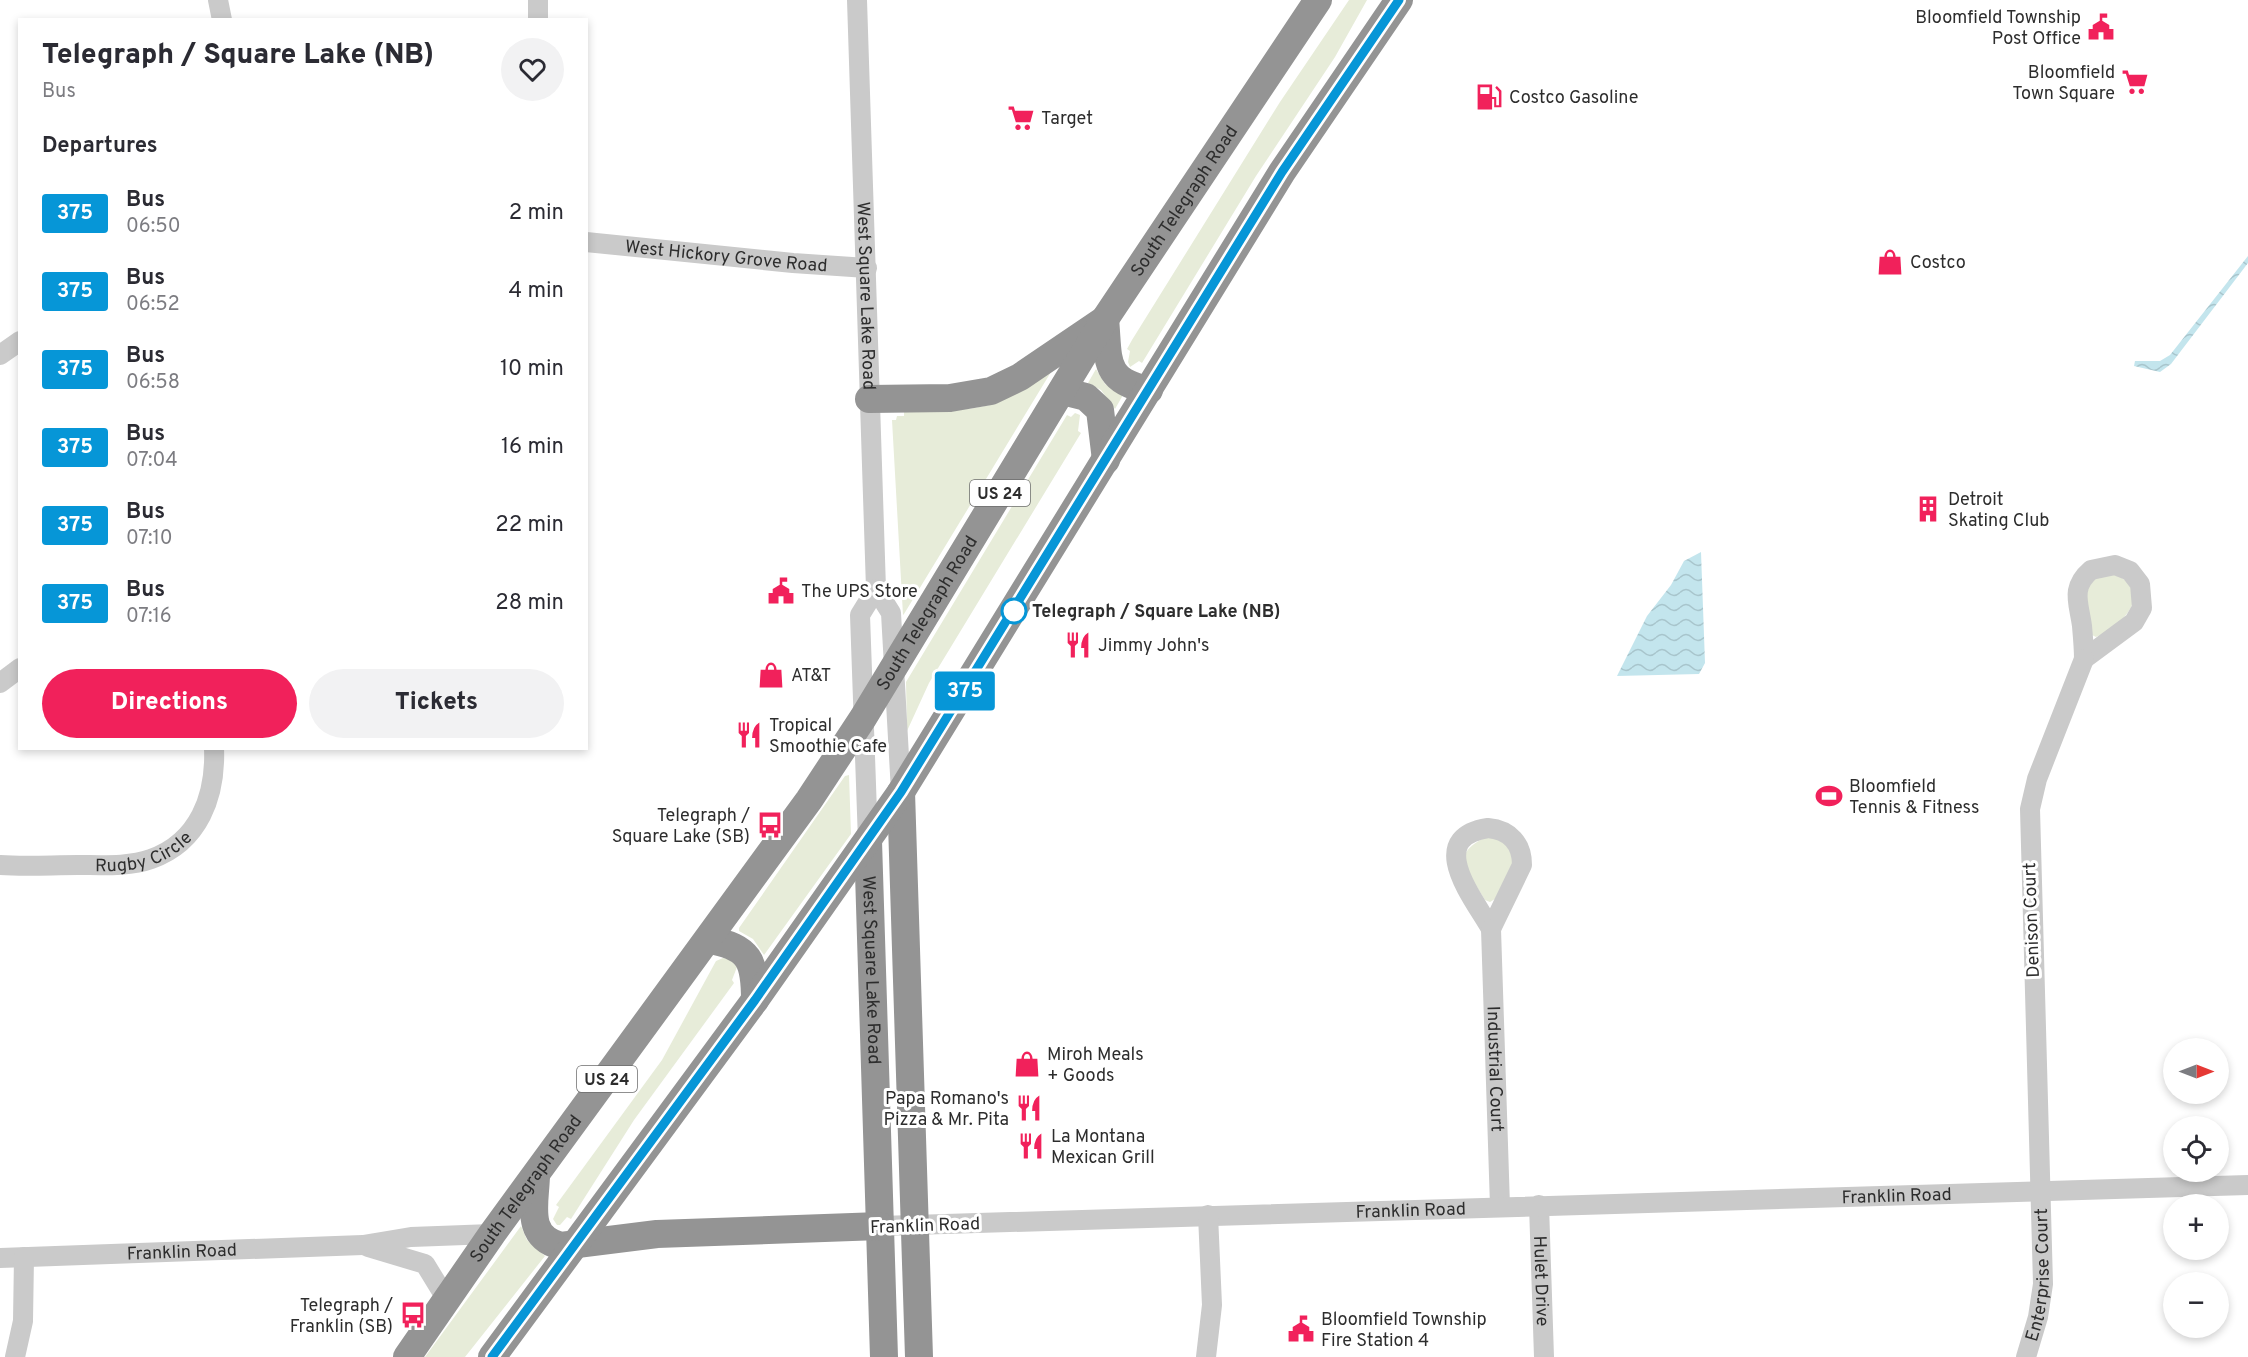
<!DOCTYPE html>
<html lang="en">
<head>
<meta charset="utf-8">
<style>
	:root { --surface:#fff; --page:#f2f2f3; --text:#2b2b33; --muted:#7c7c81; --accent:#f1215b }
	body { margin:0; font-family:Overpass,sans-serif; background:var(--page); color:var(--text); height:100vh; display:flex; flex-direction:column; font-size:22px; white-space:nowrap }
	* { box-sizing:border-box; margin:0 }
	p { font-size:20px; color:var(--muted) }
	.icon { flex:none; width:33px; height:33px; fill:none; stroke:currentColor; stroke-width:2; stroke-linecap:round; stroke-linejoin:round }
	.map { position:relative; flex:1; overflow:hidden }
	.side { position:absolute; left:18px; top:18px; width:570px; height:732px; display:flex; flex-direction:column; background:var(--surface); border-radius:0px; box-shadow:0 3px 9px #0003 }
	.side>* { flex:none }
	.badge { padding:0 12px; border-radius:4px; font-size:21px; line-height:39px }
	.needle { width:39px; rotate:90deg }
	.controls { position:absolute; left:2163px; top:1038px; display:grid; gap:12px }
	.controls a { display:grid; place-items:center; width:66px; height:66px; border-radius:50%; background:var(--surface); box-shadow:0 3px 9px #0003; font-size:30px }
	.map>.badge { position:absolute; translate:-50% -50%; box-shadow:0 0 0 3px #fff }
	h2 { padding:0 24px; font-size:22px; line-height:54px }
	.round { display:grid; place-items:center; flex:none; width:63px; height:63px; border-radius:32px; background:var(--page) }
	.overview { display:flex; align-items:center; justify-content:space-between; height:102px; padding:0 24px }
	h1 { font-size:28px; font-weight:800; line-height:45px }
	.action { display:flex; gap:12px; margin-top:auto; padding:12px 24px }
	.action a { flex:1; height:69px; border-radius:36px; background:var(--accent); color:#fff; font-size:24px; font-weight:800; line-height:69px; text-align:center }
	.action a+a { background:var(--page); color:var(--text) }
	ul { padding:0; list-style:none }
	li { display:flex; align-items:center; gap:18px; height:78px; padding:0 24px }
	li div { flex:1 }
	li b { display:block; font-size:22px }
	li em { font-style:normal }
	li .badge { min-width:66px; font-weight:700; text-align:center }
	.map>svg:first-child { display:block }
	.grass { fill:#e7ecd9 }
	.water { fill:url(#water-waves) }
	.lines { fill:none; stroke-linecap:round; stroke-linejoin:round }
	.minor { stroke:#cacaca; stroke-width:20 }
	.highway { stroke:#949494; stroke-width:28 }
	.line-casing { stroke:#fff; stroke-width:14 }
	.line { stroke:#0696d7; stroke-width:9 }
	.stop-dot { fill:#fff; stroke:#0696d7; stroke-width:3 }
	.labels { text-anchor:middle; stroke-width:6; stroke-linejoin:round; paint-order:stroke }
	.shield { fill:#fff; stroke:#6c6c6c; stroke-width:1.5 }
	.shield-label { font-size:16px; font-weight:bold; fill:#2d2d2d }
	.poi-label { font-size:18px; fill:#2d2d2d; stroke:#fff; text-anchor:start }
	.street-label { font-size:18px; fill:#2d2d2d; stroke:#fff }
	.stop-label { font-size:18px; font-weight:bold; fill:#2d2d2d; stroke:#fff; text-anchor:start }
</style>
</head>
<body>
<div class="map">
<svg width="2248" height="1357" viewBox="0 0 2248 1357">
	<defs>
		<pattern id="water-waves" width="16" height="10" patternUnits="userSpaceOnUse" patternTransform="scale(1.5)"><rect width="16" height="10" fill="#c3e5ed"/><path d="M0 5q4-4 8 0t8 0" fill="none" stroke="#a8c5cc"/></pattern>
	</defs>
	<rect width="100%" height="100%" fill="#fff"/>
	<g class="grass">
		<polygon points="1349,0 1367,0 1335,57 1256,176 1142,363 1139,361 1130,367 1128,362 1130,351 1127,349 1132,340 1280,102"/>
		<polygon points="1096,369 1105,384 1123,395 1115,409 1101,390 1088,383"/>
		<polygon points="1051,372 904,614 903,615 892,420 896,420 897,416 904,416 904,411 969,409 995,404"/>
		<polygon points="1075,413 1080,415 1078,431 1081,433 929,683 907,731 906,682 1067,415 1071,417"/>
		<path d="M2108 573C2158 585 2126 625 2096 637L2092 635 2085 589 2094 578Z"/>
		<polygon points="849,775 851,834 764,955 753,939 739,931 739,928 845,776"/>
		<path d="M1488 836 1506 843 1515 860 1495 899 1490 902 1485 900C1469 871 1446 856 1488 836Z"/>
		<polygon points="723,958 730,959 737,967 732,980 734,983 634,1120 571,1219 567,1217 560,1225 557,1225 553,1219 559,1207 556,1205 662,1060 716,961"/>
		<polygon points="521,1226 527,1240 545,1256 465,1357 425,1357"/>
	</g>
	<g class="water">
		<polygon points="2248,256 2248,263 2171,364 2160,372 2134,366 2135,361 2160,361 2170,355"/>
		<polygon points="1701,552 1705,663 1699,674 1617,676 1647,616 1671,585 1684,561"/>
	</g>
	<g class="lines">
		<g class="minor">
			<polyline points="218,0 222,20"/>
			<polyline points="538,0 538,20"/>
			<path id="s1" d="M857 0 876 589 891 613 901 792"/>
			<path id="s2" d="M586 242 793 263 867 268"/>
			<polyline points="0,355 20,341"/>
			<path d="M2115 565 2130 571 2140 584 2142 608 2134 622 2084 659C2084 648 2083 637 2082 626 2079 603 2070 588 2091 570Z"/>
			<polyline points="0,683 20,668"/>
			<path d="M1488 828C1510 830 1522 844 1522 865L1491 929C1475 900 1423 838 1488 828Z"/>
			<polyline points="868,841 860,615 876,589"/>
			<path id="s3" d="M0 865C26 867 52 865 78 865 101 865 129 867 151 859 199 842 216 796 214 748"/>
			<path id="s4" d="M1491 929 1500 1206"/>
			<path id="s5" d="M1539 1205 1544 1357"/>
			<path id="s6" d="M880 1226 2248 1185"/>
			<polyline points="368,1247 425,1264 447,1300"/>
			<path id="s7" d="M0 1258 363 1245 411 1237 492 1234"/>
			<polyline points="15,1357 23,1321 24,1257"/>
			<polyline points="1206,1357 1212,1305 1208,1215"/>
			<path id="s8" d="M2026 1357 2038 1317 2043 1284 2030 809 2037 779 2084 659"/>
		</g>
		<g class="highway">
			<path d="M1105 319C1109 359 1102 381 1149 390"/>
			<polyline points="1062,391 1086,397 1100,410 1106,460"/>
			<polyline points="869,399 950,398 991,391 1020,377 1101,322"/>
			<polyline points="901,792 919,1357"/>
			<path id="s9" d="M868 841 884 1357"/>
			<path d="M709 940C750 947 755 961 755 1000"/>
			<path d="M536 1176C535 1205 525 1237 561 1246L657 1234 880 1226"/>
			<path id="s10" d="M407 1357 492 1234 809 800 863 718 1105 319 1318 0"/>
			<polyline points="492,1357 755,1000 901,792 1282,172 1399,0"/>
		</g>
	</g>
	<g class="lines">
		<g class="line-casing">
			<polyline id="line" points="492,1357 755,1000 901,792 1282,172 1399,0"/>
		</g>
		<use href="#line" class="line"/>
	</g>
	<defs>
		<g id="civic-bare" transform="scale(2.07)"><path d="M-.6-6.5H3V-4.5H.6V-3L4-1V1h2V6H-6V1h2V-1L-.6-3ZM-1.2 2.5V6h2.4V2.5Z" fill="#f1215b" stroke="#fff" stroke-width="2.5" paint-order="stroke"/></g>
		<g id="supermarket-bare" transform="scale(2.07)"><path d="M-6-5.5h2.5l.6 2H6L4.5 2H-2.5L-4.4-4H-6ZM-1.5 3.2a1.3 1.3 0 1 0 .1 0ZM3 3.2a1.3 1.3 0 1 0 .1 0Z" fill="#f1215b" stroke="#fff" stroke-width="2.5" paint-order="stroke"/></g>
		<g id="fuel-bare" transform="scale(2.07)"><path d="M-5.5-6h7V0h2V4h1.3V-2.5L3-4.5l.8-.8L6-3V5H2.5V1h-1V6h-7ZM-4.2-4.7v3.2H.2V-4.7Z" fill="#f1215b" stroke="#fff" stroke-width="2.5" paint-order="stroke"/></g>
		<g id="shop-bare" transform="scale(2.07)"><path d="M-5-2.5h2.3a2.7 3.5 0 0 1 5.4 0H5L5.5 6h-11ZM-1.5-2.5h3a1.5 2.3 0 0 0-3 0Z" fill="#f1215b" stroke="#fff" stroke-width="2.5" paint-order="stroke"/></g>
		<g id="building-bare" transform="scale(2.07)"><path d="M-4-6H4V6H1V3H-1V6H-4ZM-2.5-4.3h1.7v1.8h-1.7ZM.8-4.3h1.7v1.8H.8ZM-2.5-1h1.7V.8h-1.7ZM.8-1h1.7V.8H.8Z" fill="#f1215b" stroke="#fff" stroke-width="2.5" paint-order="stroke"/></g>
		<g id="restaurant-bare" transform="scale(2.07)"><path d="M-5-6h1v4h1v-4h1v4h1v-4h1v5L-1.5 .5V6h-2V.5L-5-1ZM5-6V6H3V1.5H1.5Q1.5-4 5-6Z" fill="#f1215b" stroke="#fff" stroke-width="2.5" paint-order="stroke"/></g>
		<g id="stadium-bare" transform="scale(2.07)"><path d="M0-5a6.5 5 0 1 0 0 10a6.5 5 0 1 0 0-10ZM-3.5-1.8h7v3.6h-7Z" fill="#f1215b" stroke="#fff" stroke-width="2.5" paint-order="stroke"/></g>
		<g id="bus-bare" transform="scale(2.07)"><path d="M-5-6H5V4H4V6H2V4H-2V6H-4V4H-5ZM-3.5-4V0h7V-4ZM-3.5 1.2v1.5H-2V1.2ZM2 1.2v1.5H3.5V1.2Z" fill="#f1215b" stroke="#fff" stroke-width="2.5" paint-order="stroke"/></g>
	</defs>
	<g fill-rule="evenodd">
		<use href="#civic-bare" x="2101" y="27"/>
		<use href="#supermarket-bare" x="2135" y="82"/>
		<use href="#fuel-bare" x="1489" y="97"/>
		<use href="#supermarket-bare" x="1021" y="118"/>
		<use href="#shop-bare" x="1890" y="262"/>
		<use href="#building-bare" x="1928" y="509"/>
		<use href="#civic-bare" x="781" y="591"/>
		<use href="#restaurant-bare" x="1078" y="645"/>
		<use href="#shop-bare" x="771" y="675"/>
		<use href="#restaurant-bare" x="749" y="735"/>
		<use href="#stadium-bare" x="1829" y="796"/>
		<use href="#bus-bare" x="770" y="825"/>
		<use href="#shop-bare" x="1027" y="1064"/>
		<use href="#restaurant-bare" x="1029" y="1108"/>
		<use href="#restaurant-bare" x="1031" y="1146"/>
		<use href="#bus-bare" x="413" y="1315"/>
		<use href="#civic-bare" x="1301" y="1329"/>
	</g>
	<circle class="stop-dot" cx="1014" cy="611" r="12"/>
	<g class="labels">
		<g class="shield">
			<rect x="970" y="480" width="60" height="26" rx="4.5"/>
			<rect x="577" y="1066" width="60" height="26" rx="4.5"/>
		</g>
		<g class="shield-label">
			<text x="1000" y="499">US 24</text>
			<text x="607" y="1085">US 24</text>
		</g>
		<g class="poi-label">
			<text x="2081" y="23" text-anchor="end">Bloomfield Township<tspan x="2081" dy="21">Post Office</tspan></text>
			<text x="2115" y="78" text-anchor="end">Bloomfield<tspan x="2115" dy="21">Town Square</tspan></text>
			<text x="1509" y="103">Costco Gasoline</text>
			<text x="1041" y="124">Target</text>
			<text x="1910" y="268">Costco</text>
			<text x="1948" y="505">Detroit<tspan x="1948" dy="21">Skating Club</tspan></text>
			<text x="801" y="597">The UPS Store</text>
			<text x="1098" y="651">Jimmy John's</text>
			<text x="791" y="681">AT&amp;T</text>
			<text x="769" y="731">Tropical<tspan x="769" dy="21">Smoothie Cafe</tspan></text>
			<text x="1849" y="792">Bloomfield<tspan x="1849" dy="21">Tennis &amp; Fitness</tspan></text>
			<text x="750" y="821" text-anchor="end">Telegraph /<tspan x="750" dy="21">Square Lake (SB)</tspan></text>
			<text x="1047" y="1060">Miroh Meals<tspan x="1047" dy="21">+ Goods</tspan></text>
			<text x="1009" y="1104" text-anchor="end">Papa Romano's<tspan x="1009" dy="21">Pizza &amp; Mr. Pita</tspan></text>
			<text x="1051" y="1142">La Montana<tspan x="1051" dy="21">Mexican Grill</tspan></text>
			<text x="393" y="1311" text-anchor="end">Telegraph /<tspan x="393" dy="21">Franklin (SB)</tspan></text>
			<text x="1321" y="1325">Bloomfield Township<tspan x="1321" dy="21">Fire Station 4</tspan></text>
		</g>
		<g class="street-label">
			<text dy="6" stroke="none"><textPath href="#s10" startOffset="1394">South Telegraph Road</textPath></text>
			<text dy="6" stroke="none"><textPath href="#s2" startOffset="141">West Hickory Grove Road</textPath></text>
			<text dy="6" stroke="none"><textPath href="#s1" startOffset="296">West Square Lake Road</textPath></text>
			<text dy="6" stroke="none"><textPath href="#s10" startOffset="908">South Telegraph Road</textPath></text>
			<text dy="6" stroke="none"><textPath href="#s3" startOffset="146">Rugby Circle</textPath></text>
			<text transform="translate(2031 920) rotate(-92)" y="6">Denison Court</text>
			<text dy="6" stroke="none"><textPath href="#s9" startOffset="129">West Square Lake Road</textPath></text>
			<text dy="6" stroke="none"><textPath href="#s4" startOffset="140">Industrial Court</textPath></text>
			<text dy="6" stroke="none"><textPath href="#s10" startOffset="206">South Telegraph Road</textPath></text>
			<text dy="6" stroke="none"><textPath href="#s6" startOffset="1017">Franklin Road</textPath></text>
			<text dy="6" stroke="none"><textPath href="#s6" startOffset="531">Franklin Road</textPath></text>
			<text transform="translate(925 1225) rotate(-2)" y="6">Franklin Road</text>
			<text dy="6" stroke="none"><textPath href="#s7" startOffset="182">Franklin Road</textPath></text>
			<text dy="6" stroke="none"><textPath href="#s8" startOffset="84">Enterprise Court</textPath></text>
			<text dy="6" stroke="none"><textPath href="#s5" startOffset="76">Hulet Drive</textPath></text>
		</g>
		<g class="stop-label">
			<text x="1032" y="617">Telegraph / Square Lake (NB)</text>
		</g>
	</g>
</svg>
<div class="controls">
<a><svg class="needle" viewBox="-14 -14 28 28"><path d="M0-13l5 13h-10z" fill="#e53935"/><path d="M0 13l5-13h-10z" fill="#7c7c81"/></svg></a>
<a><svg class="icon" aria-label="locate" viewBox="0 0 24 24"><circle cx="12" cy="12" r="6"/><path d="M12 2v4M12 18v4M2 12h4M18 12h4"/></svg></a>
<a>+</a>
<a>−</a>
</div>
<b class="badge" style="left:965px;top:691px;background:#0696d7;color:#fff">375</b>
<section class="side">
<div class="overview"><div><h1>Telegraph / Square Lake (NB)</h1><p>Bus</p></div><a class="round"><svg class="icon" aria-label="heart" viewBox="0 0 24 24"><path d="M12 20l-8-8c-3-5 5-10 8-4 3-6 11-1 8 4z"/></svg></a></div>
<h2>Departures</h2>
<ul>
<li><span class="badge" style="background:#0696d7;color:#fff">375</span><div><b>Bus</b><p>06:50</p></div><em>2 min</em></li>
<li><span class="badge" style="background:#0696d7;color:#fff">375</span><div><b>Bus</b><p>06:52</p></div><em>4 min</em></li>
<li><span class="badge" style="background:#0696d7;color:#fff">375</span><div><b>Bus</b><p>06:58</p></div><em>10 min</em></li>
<li><span class="badge" style="background:#0696d7;color:#fff">375</span><div><b>Bus</b><p>07:04</p></div><em>16 min</em></li>
<li><span class="badge" style="background:#0696d7;color:#fff">375</span><div><b>Bus</b><p>07:10</p></div><em>22 min</em></li>
<li><span class="badge" style="background:#0696d7;color:#fff">375</span><div><b>Bus</b><p>07:16</p></div><em>28 min</em></li>
</ul>
<div class="action"><a>Directions</a><a>Tickets</a></div>
</section>
</div>
</body>
</html>
